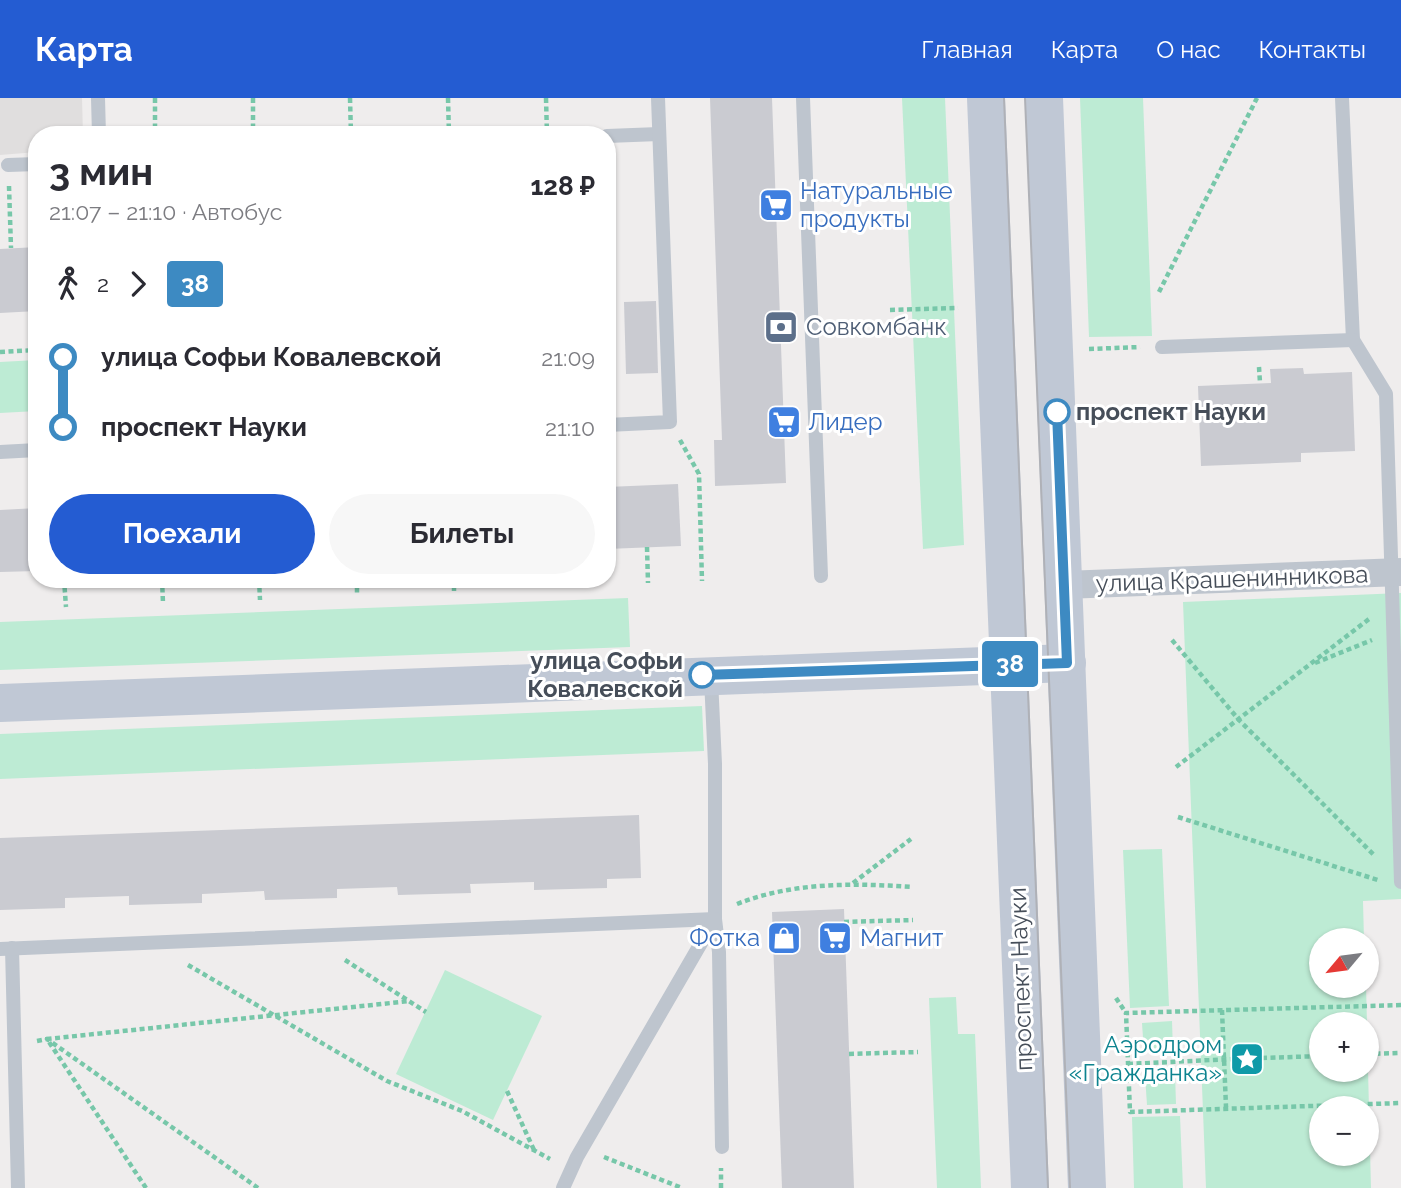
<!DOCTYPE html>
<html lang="ru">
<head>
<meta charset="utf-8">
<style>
	:root { --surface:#fff; --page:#f7f7f7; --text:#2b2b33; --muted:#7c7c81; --accent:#245cd2 }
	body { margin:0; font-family:Raleway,sans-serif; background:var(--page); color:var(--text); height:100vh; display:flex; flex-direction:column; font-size:26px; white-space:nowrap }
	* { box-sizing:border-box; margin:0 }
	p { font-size:23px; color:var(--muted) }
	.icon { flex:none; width:38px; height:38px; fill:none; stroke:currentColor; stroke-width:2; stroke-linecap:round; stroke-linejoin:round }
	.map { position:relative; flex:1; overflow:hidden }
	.details { position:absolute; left:28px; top:28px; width:588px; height:462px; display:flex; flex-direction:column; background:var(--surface); border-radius:28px; box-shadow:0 2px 5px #0004 }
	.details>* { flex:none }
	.badge { padding:0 14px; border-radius:5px; font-size:24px; line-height:46px }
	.needle { width:46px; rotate:241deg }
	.buttons { position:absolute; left:1309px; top:830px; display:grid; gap:14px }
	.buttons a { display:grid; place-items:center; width:70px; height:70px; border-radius:50%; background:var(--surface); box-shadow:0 2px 5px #0004; font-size:35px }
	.map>.badge { position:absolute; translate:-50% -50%; box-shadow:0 0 0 4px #fff }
	.legs { display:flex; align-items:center; gap:10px; height:77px; padding:0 21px; font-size:23px }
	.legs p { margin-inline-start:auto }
	.head { display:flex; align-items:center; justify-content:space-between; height:119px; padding:0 21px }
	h1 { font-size:38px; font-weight:700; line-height:52px }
	.primary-button { display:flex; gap:14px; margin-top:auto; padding:14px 21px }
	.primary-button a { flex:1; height:80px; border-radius:42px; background:var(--accent); color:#fff; font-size:28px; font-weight:700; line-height:80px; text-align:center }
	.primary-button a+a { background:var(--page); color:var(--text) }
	ul { padding:0 21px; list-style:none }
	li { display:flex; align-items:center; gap:24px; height:70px; font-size:26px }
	li i { display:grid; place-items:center; width:10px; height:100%; margin:0 9px; background:currentColor }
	li i::after { content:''; width:18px; height:18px; margin:-9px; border:5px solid; border-radius:50%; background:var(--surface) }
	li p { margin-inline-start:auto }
	li:first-child i { background:linear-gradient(#0000 50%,currentColor 0) }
	li:last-child i { background:linear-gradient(currentColor 50%,#0000 0) }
	header { display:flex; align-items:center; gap:42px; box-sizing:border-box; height:98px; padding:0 35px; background:var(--accent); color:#fff }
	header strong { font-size:33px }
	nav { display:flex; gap:38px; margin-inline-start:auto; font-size:24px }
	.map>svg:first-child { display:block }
	.education { fill:#e0dede }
	.green { fill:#bdebd4; fill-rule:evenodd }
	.building { fill:#cacbd1 }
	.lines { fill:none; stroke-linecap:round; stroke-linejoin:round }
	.path { stroke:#77c7a9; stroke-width:4.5; stroke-dasharray:5 3.5; stroke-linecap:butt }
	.lane { stroke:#bec5ce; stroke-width:14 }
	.street { stroke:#bec5ce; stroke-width:28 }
	.secondary { stroke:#c0c8d5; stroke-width:38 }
	.tram { stroke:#afb1b7; stroke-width:2 }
	.line-1-casing { stroke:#fff; stroke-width:16 }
	.line-1 { stroke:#3d8ac2; stroke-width:10 }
	.stop-1-dot { fill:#fff; stroke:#3d8ac2; stroke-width:3.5 }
	.labels { text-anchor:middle; stroke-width:6; stroke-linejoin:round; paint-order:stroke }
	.shop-label { font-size:24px; fill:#366cbe; stroke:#fff; text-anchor:start }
	.service-label { font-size:24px; fill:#4e5e75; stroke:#fff; text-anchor:start }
	.stop-label { font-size:24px; font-weight:bold; fill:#464e59; stroke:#fff; text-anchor:start }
	.street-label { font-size:24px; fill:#464e59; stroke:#fff }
	.culture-label { font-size:24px; fill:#0d838f; stroke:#fff; text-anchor:end }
</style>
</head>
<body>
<header>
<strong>Карта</strong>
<nav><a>Главная</a><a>Карта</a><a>О нас</a><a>Контакты</a></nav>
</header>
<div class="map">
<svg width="1401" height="1090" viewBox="0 0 1401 1090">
	<rect width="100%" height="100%" fill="#efeded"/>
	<polygon class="education" points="0,0 82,0 83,37 37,37 37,54 0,57"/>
	<g class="green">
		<polygon points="902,0 945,0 964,447 923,451"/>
		<polygon points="1080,0 1143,0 1152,238 1089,239"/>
		<polygon points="37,262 37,313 0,315 0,264"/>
		<path d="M1401 495V801L1363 803 1364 842H1321V887H1366L1367 926H1321V971H1367V932L1371 1090H1206L1183 504ZM1321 1010H1367V1055H1321Z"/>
		<polygon points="628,500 630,549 0,572 0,524"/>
		<polygon points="702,608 704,653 0,681 0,636"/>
		<polygon points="1162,751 1169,908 1130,910 1123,752"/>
		<polygon points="445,872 542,918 493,1022 396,976"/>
		<polygon points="956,899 958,936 975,936 981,1090 937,1090 929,900"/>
		<polygon points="1172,923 1173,954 1144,955 1142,925"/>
		<polygon points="1175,975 1176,1006 1147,1007 1145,977"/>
		<polygon points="1180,1018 1183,1090 1134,1090 1132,1019"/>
	</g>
	<g class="building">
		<polygon points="710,0 772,0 786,385 715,388 714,342 722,342"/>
		<polygon points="37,149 37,213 0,215 0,151"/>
		<polygon points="656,203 658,275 626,276 624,204"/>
		<polygon points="1303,270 1304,276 1352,274 1355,353 1301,355 1301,364 1201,368 1198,288 1271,285 1270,271"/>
		<polygon points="678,386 681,448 607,451 607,389"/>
		<polygon points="37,410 37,473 0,474 0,412"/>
		<polygon points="639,717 641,780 607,781 607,790 534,792 534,784 470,786 471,795 398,797 397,789 337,791 337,800 265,802 264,793 202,796 202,805 129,807 129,798 65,800 65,810 0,812 0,740"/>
		<polygon points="844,811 854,1090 782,1090 772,814"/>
	</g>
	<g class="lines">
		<g class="path">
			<polyline points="155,0 155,37"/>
			<polyline points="253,0 253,37"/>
			<polyline points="350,0 351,37"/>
			<polyline points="448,0 449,37"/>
			<polyline points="546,0 547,37"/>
			<polyline points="9,88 11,150"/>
			<polyline points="1159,194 1257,0"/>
			<polyline points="890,212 958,210"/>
			<polyline points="1089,251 1140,249"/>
			<polyline points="0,254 37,252"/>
			<polyline points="1259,269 1260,285"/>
			<polyline points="680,342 699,376 702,483"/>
			<polyline points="647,449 648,485"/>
			<polyline points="64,481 66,509"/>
			<polyline points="162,481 163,505"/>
			<polyline points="259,481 260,502"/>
			<polyline points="357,481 357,497"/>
			<polyline points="454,481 454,493"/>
			<polyline points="551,481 551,489"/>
			<polyline points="1172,542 1239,622 1375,758"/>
			<polyline points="1315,565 1372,542"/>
			<polyline points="1176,669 1369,521"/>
			<polyline points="1178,719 1378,782"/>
			<polyline points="853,785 911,741"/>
			<path d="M737 806C793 784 853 785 912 789"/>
			<polyline points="844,824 913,822"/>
			<polyline points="345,862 426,914"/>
			<polyline points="188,867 387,983 462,1013 550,1061"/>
			<polyline points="1116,900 1126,915"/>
			<polyline points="1401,907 1126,915 1130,1014 1401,1005"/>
			<polyline points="1222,912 1226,1009"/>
			<polyline points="37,943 47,941 258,1090"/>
			<polyline points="849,956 918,954"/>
			<polyline points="1367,956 1401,955"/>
			<polyline points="1262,960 1321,958"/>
			<polyline points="1128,966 1233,961"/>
			<polyline points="507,993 534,1052"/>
			<polyline points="604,1059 682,1090"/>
			<polyline points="146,1090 47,941 410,903"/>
			<polyline points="721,1090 721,1070"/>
		</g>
		<g class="lane">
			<polyline points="98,0 99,37"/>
			<polyline points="803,0 821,478"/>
			<polyline points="1342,0 1353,242 1386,296 1401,784"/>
			<polyline points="607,38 659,36"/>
			<polyline points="8,67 37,66"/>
			<polyline points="1162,249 1353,242"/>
			<polyline points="607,327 670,324 658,0"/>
			<polyline points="0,354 37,352"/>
			<polyline points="711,581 715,666 715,821 719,854 722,1049"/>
			<polyline points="12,850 18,1090"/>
			<polyline points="0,851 715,821"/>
			<polyline points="563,1090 577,1059 715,821"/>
		</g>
		<polyline class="street" points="1064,487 1401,474"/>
		<g class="secondary">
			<polyline points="986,0 1030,1090"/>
			<polyline points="1044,0 1087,1090"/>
			<polyline points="0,605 1067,565"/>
		</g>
		<g class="tram">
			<polyline points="1004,0 1048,1090"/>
			<polyline points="1025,0 1070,1090"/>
		</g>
	</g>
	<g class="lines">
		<g class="line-1-casing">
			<polyline id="line-1" points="702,577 1067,565 1057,314"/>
		</g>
		<use href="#line-1" class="line-1"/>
	</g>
	<defs>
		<g id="supermarket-square" transform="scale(1.75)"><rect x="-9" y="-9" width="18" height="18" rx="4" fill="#3f7fe0" stroke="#fff"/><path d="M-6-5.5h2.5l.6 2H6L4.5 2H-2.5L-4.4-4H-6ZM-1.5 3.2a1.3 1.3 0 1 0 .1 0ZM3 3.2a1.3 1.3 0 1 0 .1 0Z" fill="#fff"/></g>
		<g id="bank-square" transform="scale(1.75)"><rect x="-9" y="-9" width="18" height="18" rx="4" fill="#5c6f8a" stroke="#fff"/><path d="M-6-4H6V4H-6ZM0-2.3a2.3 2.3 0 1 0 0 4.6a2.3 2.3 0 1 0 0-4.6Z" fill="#fff"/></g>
		<g id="shop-square" transform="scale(1.75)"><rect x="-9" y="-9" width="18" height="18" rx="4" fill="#3f7fe0" stroke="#fff"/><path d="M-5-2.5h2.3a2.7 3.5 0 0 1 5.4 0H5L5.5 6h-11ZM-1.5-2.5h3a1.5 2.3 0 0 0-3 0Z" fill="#fff"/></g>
		<g id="sight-square" transform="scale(1.75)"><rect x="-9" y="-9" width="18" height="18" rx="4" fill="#0f9aa8" stroke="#fff"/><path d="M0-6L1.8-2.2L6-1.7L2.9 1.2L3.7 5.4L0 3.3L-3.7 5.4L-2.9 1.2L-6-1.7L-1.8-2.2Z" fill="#fff"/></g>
	</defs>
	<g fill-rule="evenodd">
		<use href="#supermarket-square" x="776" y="107"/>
		<use href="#bank-square" x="781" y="229"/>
		<use href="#supermarket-square" x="784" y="324"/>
		<use href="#shop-square" x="784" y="840"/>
		<use href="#supermarket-square" x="835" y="840"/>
		<use href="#sight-square" x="1247" y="961"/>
	</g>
	<g class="stop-1-dot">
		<circle cx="1057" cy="314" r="12"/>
		<circle cx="702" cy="577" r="12"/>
	</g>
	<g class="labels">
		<g class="shop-label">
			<text x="800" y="101">Натуральные<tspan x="800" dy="28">продукты</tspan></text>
			<text x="808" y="332">Лидер</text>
			<text x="760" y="848" text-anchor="end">Фотка</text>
			<text x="860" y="848">Магнит</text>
		</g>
		<g class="service-label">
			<text x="806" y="237">Совкомбанк</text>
		</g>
		<g class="stop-label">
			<text x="1076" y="322">проспект Науки</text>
			<text x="683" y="571" text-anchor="end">улица Софьи<tspan x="683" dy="28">Ковалевской</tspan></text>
		</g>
		<g class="street-label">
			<text transform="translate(1232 481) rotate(-2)" y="8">улица Крашенинникова</text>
			<text transform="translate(1021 881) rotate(-92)" y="8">проспект Науки</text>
		</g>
		<g class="culture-label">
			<text x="1222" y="955">Аэродром<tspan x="1222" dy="28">«Гражданка»</tspan></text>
		</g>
	</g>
</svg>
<div class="buttons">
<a><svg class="needle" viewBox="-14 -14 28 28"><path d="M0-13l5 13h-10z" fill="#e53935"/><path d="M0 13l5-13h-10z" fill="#7c7c81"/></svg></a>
<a>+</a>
<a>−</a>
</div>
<b class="badge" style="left:1010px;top:566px;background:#3d8ac2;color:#fff">38</b>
<section class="details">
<div class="head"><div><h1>3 мин</h1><p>21:07 – 21:10 · Автобус</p></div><b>128 ₽</b></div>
<div class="legs"><svg class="icon" aria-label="walk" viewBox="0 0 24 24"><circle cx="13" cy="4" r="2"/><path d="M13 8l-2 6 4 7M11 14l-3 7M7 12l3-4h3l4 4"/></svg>2<svg class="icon" aria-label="forward" viewBox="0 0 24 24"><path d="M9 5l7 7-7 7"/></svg><b class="badge" style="background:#3d8ac2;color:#fff">38</b></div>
<ul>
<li><i style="color:#3d8ac2"></i><b>улица Софьи Ковалевской</b><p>21:09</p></li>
<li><i style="color:#3d8ac2"></i><b>проспект Науки</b><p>21:10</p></li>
</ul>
<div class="primary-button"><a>Поехали</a><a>Билеты</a></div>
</section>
</div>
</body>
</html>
